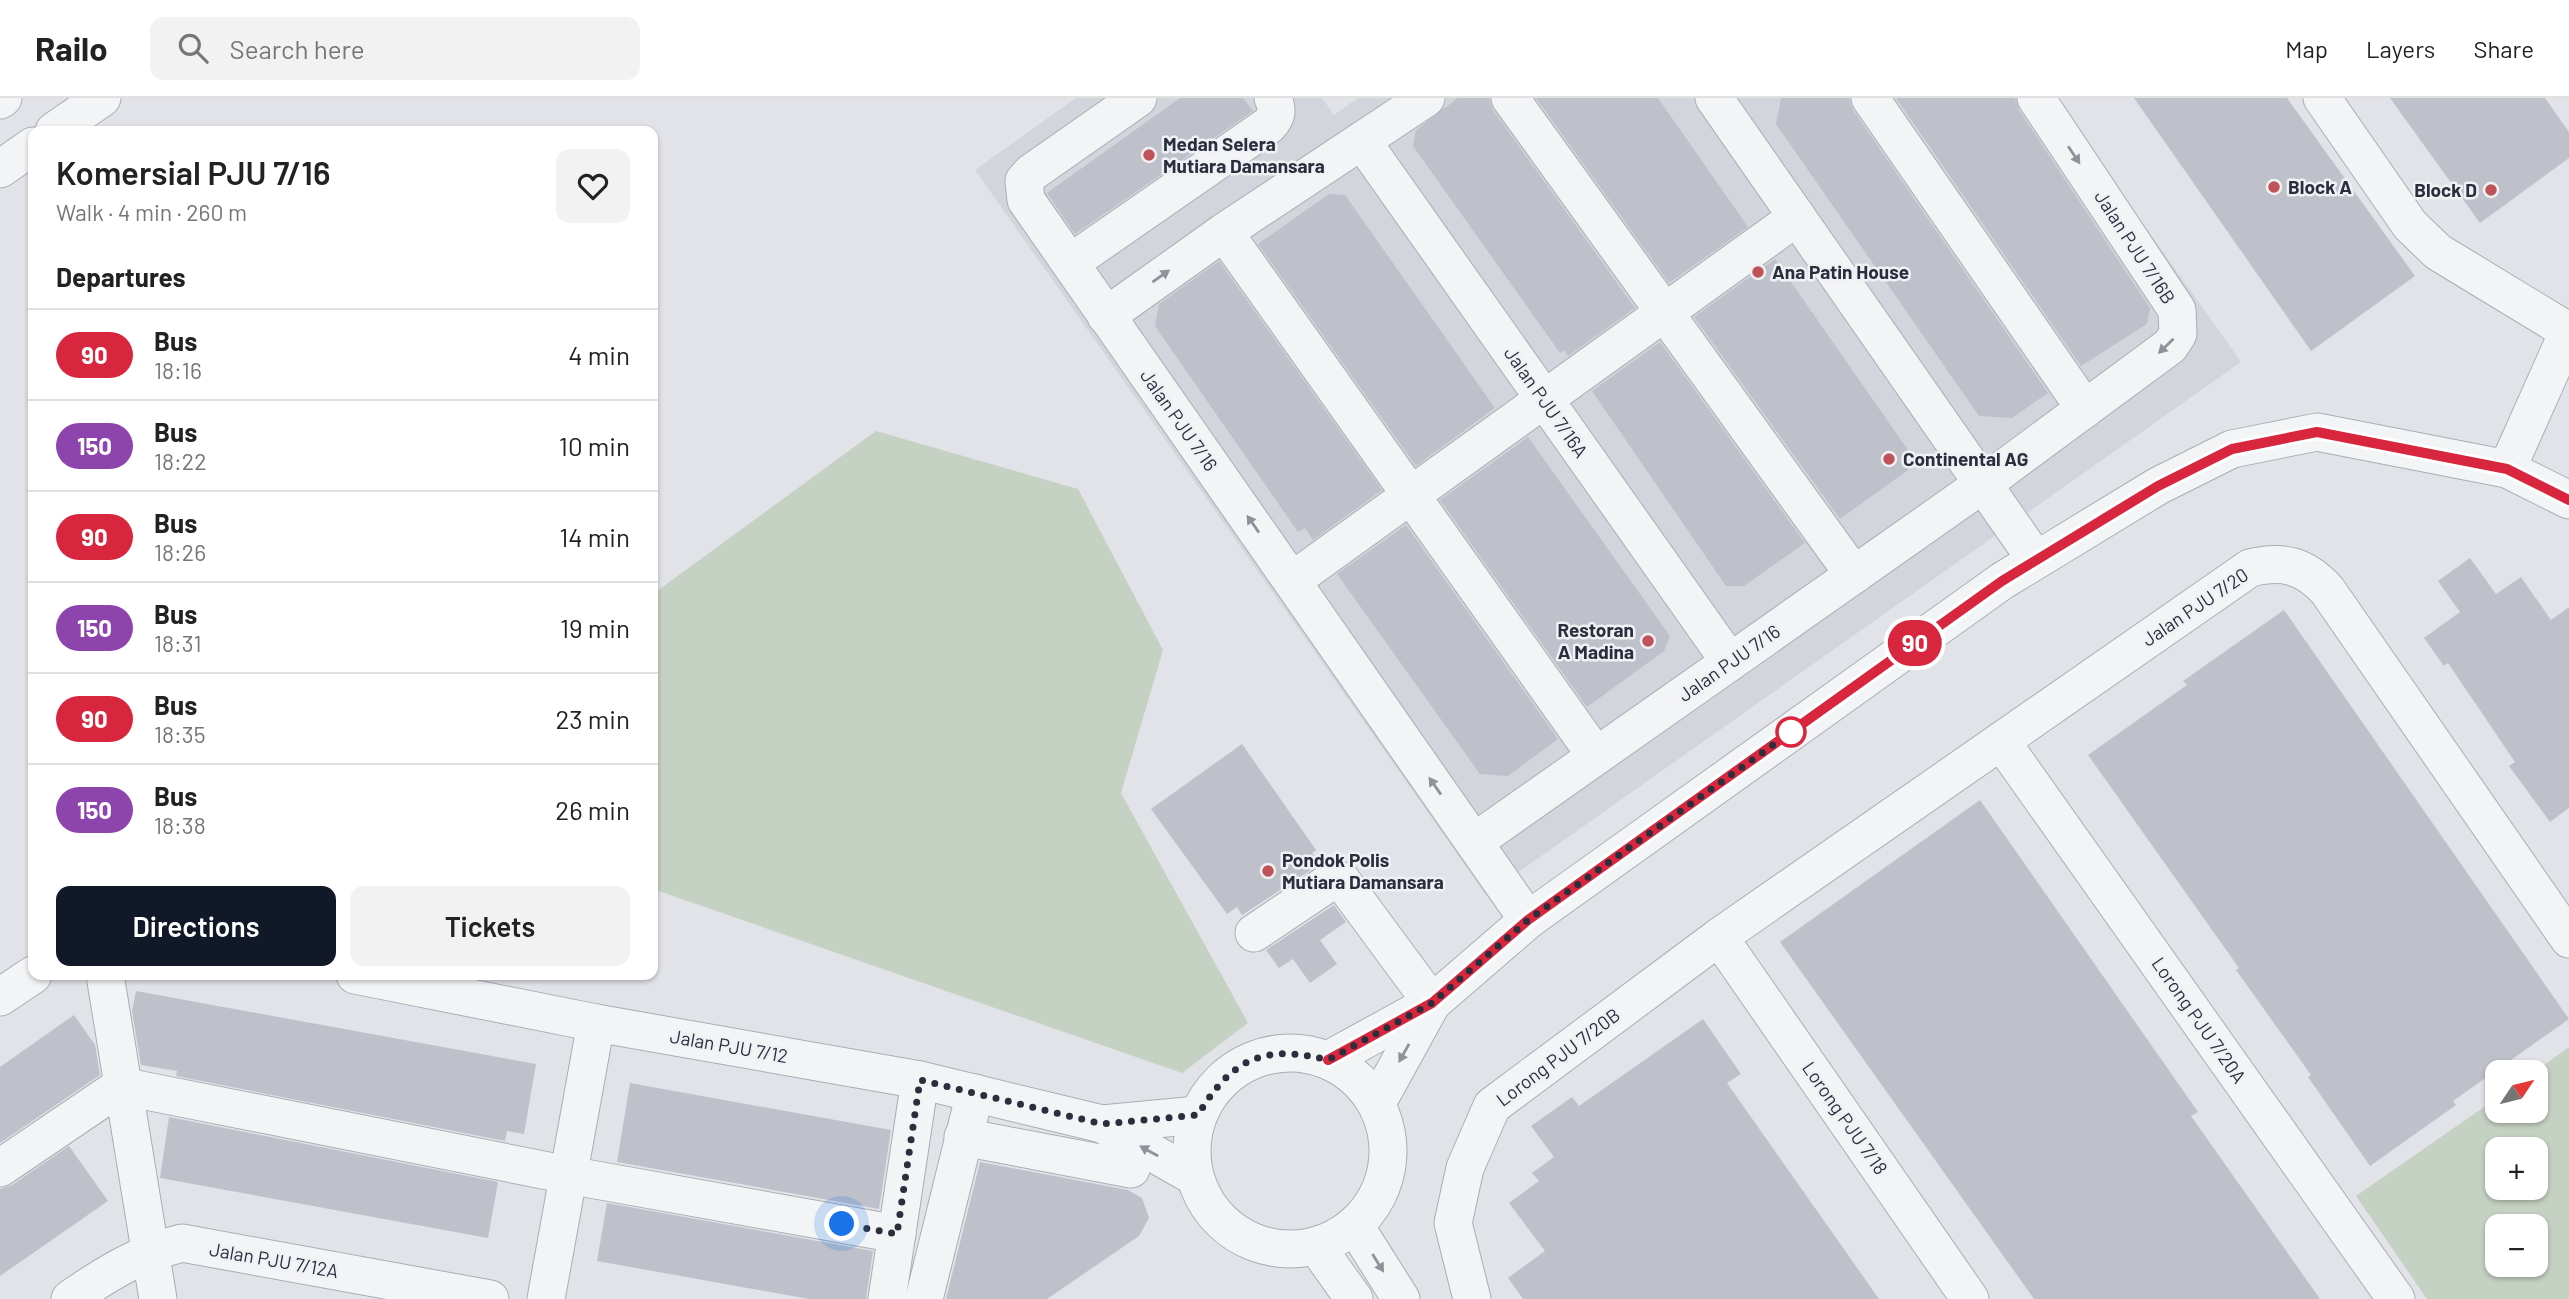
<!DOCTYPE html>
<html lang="en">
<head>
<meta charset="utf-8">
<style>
	:root { --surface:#fff; --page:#f2f2f2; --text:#222; --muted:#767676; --line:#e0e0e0; --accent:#111827 }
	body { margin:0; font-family:Barlow,sans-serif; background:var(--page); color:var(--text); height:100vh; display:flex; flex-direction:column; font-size:26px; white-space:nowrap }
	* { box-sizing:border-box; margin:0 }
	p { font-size:23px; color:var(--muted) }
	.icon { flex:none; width:38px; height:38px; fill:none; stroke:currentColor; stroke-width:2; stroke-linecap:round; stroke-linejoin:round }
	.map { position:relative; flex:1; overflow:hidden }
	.drawer { position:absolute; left:28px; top:28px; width:630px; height:854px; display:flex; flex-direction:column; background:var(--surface); border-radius:14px; box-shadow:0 2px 5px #0004 }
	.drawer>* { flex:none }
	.badge { padding:0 14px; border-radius:23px; font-size:24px; line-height:46px }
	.needle { width:46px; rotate:55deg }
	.controls { position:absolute; left:2485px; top:962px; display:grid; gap:14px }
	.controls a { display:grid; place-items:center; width:63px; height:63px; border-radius:14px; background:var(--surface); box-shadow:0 2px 5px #0004; font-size:35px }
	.you { position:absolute; width:35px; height:35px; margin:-18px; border:5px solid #fff; border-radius:50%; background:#1a73e8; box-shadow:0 0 0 10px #1a73e833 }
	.map>.badge { position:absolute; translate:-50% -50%; box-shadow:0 0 0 4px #fff }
	h2 { padding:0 28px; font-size:26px; line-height:63px }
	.round { display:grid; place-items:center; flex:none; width:74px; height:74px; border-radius:14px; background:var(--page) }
	.summary { display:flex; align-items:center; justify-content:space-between; height:119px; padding:0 28px }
	h1 { font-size:33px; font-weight:600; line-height:52px }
	.action { display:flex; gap:14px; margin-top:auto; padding:14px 28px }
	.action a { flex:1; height:80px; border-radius:14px; background:var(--accent); color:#fff; font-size:28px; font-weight:600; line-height:80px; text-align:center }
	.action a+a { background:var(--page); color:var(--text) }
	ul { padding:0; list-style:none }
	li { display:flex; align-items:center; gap:21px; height:91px; padding:0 28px; border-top:2px solid var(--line) }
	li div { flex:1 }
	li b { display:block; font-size:26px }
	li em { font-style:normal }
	li .badge { min-width:77px; font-weight:700; text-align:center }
	header { display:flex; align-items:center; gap:42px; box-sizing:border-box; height:98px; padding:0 35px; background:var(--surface); border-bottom:2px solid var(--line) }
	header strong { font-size:33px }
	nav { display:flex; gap:38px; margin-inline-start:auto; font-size:24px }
	.search { width:490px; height:63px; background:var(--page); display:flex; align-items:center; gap:18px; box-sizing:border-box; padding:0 24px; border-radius:14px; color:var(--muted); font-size:26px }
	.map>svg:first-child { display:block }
	.built { fill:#d3d5dc }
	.green { fill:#c5d1c3; fill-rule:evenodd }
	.building { fill:#bec1ca }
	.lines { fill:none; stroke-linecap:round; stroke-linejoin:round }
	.minor-casing { stroke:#aaadb5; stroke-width:39 }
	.minor { stroke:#f3f4f6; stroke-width:37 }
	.oneway { fill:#8f929a }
	.line-casing { stroke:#fff; stroke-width:16 }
	.line { stroke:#d7263d; stroke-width:10 }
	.walk { stroke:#2b2f3d; stroke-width:7; stroke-dasharray:0 12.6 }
	.poi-dot { fill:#be5458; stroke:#f0f1f5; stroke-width:2.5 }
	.stop-dot { fill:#fff; stroke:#d7263d; stroke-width:3.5 }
	.labels { text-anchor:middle; stroke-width:5; stroke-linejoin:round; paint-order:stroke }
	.poi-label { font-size:19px; font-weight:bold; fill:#2b2f3d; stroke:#f0f1f5; text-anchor:start }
	.street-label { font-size:19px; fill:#2b2f3d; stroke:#f0f1f5 }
</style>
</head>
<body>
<header>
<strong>Railo</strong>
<div class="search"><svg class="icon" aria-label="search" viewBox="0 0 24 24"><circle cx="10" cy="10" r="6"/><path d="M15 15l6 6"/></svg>Search here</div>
<nav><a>Map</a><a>Layers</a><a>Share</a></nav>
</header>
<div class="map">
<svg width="2569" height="1201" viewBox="0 0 2569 1201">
	<rect width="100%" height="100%" fill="#e1e3e8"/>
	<polygon class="built" points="1076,0 1322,0 1334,17 1358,0 2054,0 2241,264 1486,797 975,72"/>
	<g class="green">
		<polygon points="876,333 1078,391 1163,552 1121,695 1248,925 1182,975 653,791 653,496"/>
		<path d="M2569 949V1201H2427L2356 1098 2497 1000V1013H2536V975H2533ZM2497 1052H2536V1090H2497ZM2497 1129H2536V1167H2497Z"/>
	</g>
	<g class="building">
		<polygon points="1180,0 1243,0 1253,13 1075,136 1047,95"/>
		<polygon points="1458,0 1489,0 1493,12 1635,210 1568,258 1564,252 1560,255 1413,48 1416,32"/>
		<polygon points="1536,0 1658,0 1748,129 1669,185"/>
		<polygon points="1781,0 1849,0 1853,12 2048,295 2012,320 1979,318 1776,26"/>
		<polygon points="1896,0 2015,0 2019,12 2150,210 2147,226 2081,268"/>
		<polygon points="2134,0 2287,0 2415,178 2311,253"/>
		<polygon points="2390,0 2545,0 2569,34 2569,60 2480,125"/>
		<polygon points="1329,96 1345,97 1495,310 1416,368 1258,146"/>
		<polygon points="1775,161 1910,355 1908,372 1840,421 1694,219"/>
		<polygon points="1219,163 1382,392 1313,442 1305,430 1298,434 1155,228 1159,206"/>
		<polygon points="1660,244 1805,445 1744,488 1726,488 1592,293"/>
		<polygon points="1528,339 1670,538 1664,553 1587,609 1440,402"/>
		<polygon points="1406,427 1558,641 1508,678 1480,676 1337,476"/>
		<polygon points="2470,460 2496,496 2521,479 2551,522 2569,509 2569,710 2550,724 2509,668 2515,664 2448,565 2444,568 2424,540 2460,514 2438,483"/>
		<polygon points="2284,512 2569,921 2453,1003 2456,1007 2370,1068 2308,979 2311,977 2236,872 2239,870 2088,657 2187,587 2183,583"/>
		<polygon points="1242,646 1316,752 1312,755 1320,766 1242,817 1237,809 1227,816 1151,711"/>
		<polygon points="1980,702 2198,1014 2191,1018 2320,1201 2034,1201 1780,844"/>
		<polygon points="1334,807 1346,824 1320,842 1337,866 1310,885 1293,861 1279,870 1266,852"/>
		<polygon points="136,893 536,966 524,1036 507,1033 505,1043 176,978 177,973 141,967 132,913"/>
		<polygon points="74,917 95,947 100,977 0,1045 0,969"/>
		<polygon points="1703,921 1741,976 1727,985 1879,1201 1523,1201 1508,1180 1545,1153 1509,1105 1539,1083 1532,1075 1554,1059 1531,1028 1572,999 1579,1008"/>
		<polygon points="630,985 891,1032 879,1111 617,1064"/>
		<polygon points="169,1019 498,1084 488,1140 160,1080"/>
		<polygon points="69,1048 108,1103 0,1178 0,1091 12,1087"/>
		<polygon points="980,1064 1128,1092 1142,1100 1149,1120 1139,1138 1047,1201 946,1201"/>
		<polygon points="607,1105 873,1153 866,1201 809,1201 597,1163"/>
	</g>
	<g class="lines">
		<g class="minor-casing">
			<g id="minor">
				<polyline points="1138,0 1031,75 1024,83 1026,102 1528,822"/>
				<polyline points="1510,0 1854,477"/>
				<polyline points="1714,0 2036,462"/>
				<polyline points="1870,0 2085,311"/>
				<polyline points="2322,0 2410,127 2438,154 2568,233"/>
				<polyline points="0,2 3,0"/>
				<polyline points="54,33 102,0"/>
				<polyline points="1362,43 1730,564"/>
				<polyline points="0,71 33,48"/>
				<polyline points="1224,134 1596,658"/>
				<path d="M1070 165 1269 27C1277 18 1278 12 1273 0"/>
				<polyline points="1106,218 1224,134 1426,0"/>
				<polyline points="2507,371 2569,232"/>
				<polyline points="1293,482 1797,119"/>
				<polyline points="2001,643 2396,1201"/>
				<polyline points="1474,744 1983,386 2170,248 2178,236 2177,212 2036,0"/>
				<polyline points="1254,835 1330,784 1342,783 1432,905"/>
				<polyline points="1719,839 1970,1201"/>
				<polyline points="105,877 158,1201"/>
				<polyline points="355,877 596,925 920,982 1102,1026 1195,1079"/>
				<polyline points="0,899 33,877"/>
				<circle cx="1290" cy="1053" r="98"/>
				<polyline points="1328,962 1432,905 1528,822 2002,483 2158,388 2232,351 2317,334 2507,371 2569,402"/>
				<polyline points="1377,1005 1432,905"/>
				<polyline points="1102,1026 1198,1017"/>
				<polyline points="963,1039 1131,1071"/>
				<polyline points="0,1070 121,988 568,1077 897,1136"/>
				<polyline points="1355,1128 1401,1201"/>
				<polyline points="1317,1149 1354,1201"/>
				<path d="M70 1201C106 1176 138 1156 182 1145L490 1201"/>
				<polyline points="546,1201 596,925"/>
				<polyline points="887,1201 920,982"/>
				<polyline points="924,1201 975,995"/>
				<path d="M1472 1201 1453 1125 1465 1070 1492 1008 1719 839 2250 470C2282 462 2304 467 2327 492L2569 841"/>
			</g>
		</g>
		<use href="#minor" class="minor"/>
	</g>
	<defs><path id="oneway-solid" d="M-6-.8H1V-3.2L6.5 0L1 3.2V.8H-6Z" transform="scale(1.75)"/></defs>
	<g class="oneway">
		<use href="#oneway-solid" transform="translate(2074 57) rotate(56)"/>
		<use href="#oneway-solid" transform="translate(1161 178) rotate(-35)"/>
		<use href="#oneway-solid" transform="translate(2166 248) rotate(136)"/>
		<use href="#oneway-solid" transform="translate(1253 426) rotate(-125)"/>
		<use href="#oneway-solid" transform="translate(1435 688) rotate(-125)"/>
		<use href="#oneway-solid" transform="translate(1404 955) rotate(119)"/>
		<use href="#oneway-solid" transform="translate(1149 1053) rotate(-151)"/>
		<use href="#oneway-solid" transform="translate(1378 1165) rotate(58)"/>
	</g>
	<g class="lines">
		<g class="line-casing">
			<polyline id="line" points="1328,962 1432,905 1528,822 2002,483 2158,388 2232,351 2317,334 2507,371 2569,402"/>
		</g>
		<use href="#line" class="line"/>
		<path class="walk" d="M842 1126 897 1136 920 982 1102 1026 1198 1017C1232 960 1264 946 1328 962L1432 905 1528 822 1801 627 1791 634"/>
	</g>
	<g class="poi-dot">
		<circle cx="1149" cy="57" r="7"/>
		<circle cx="2274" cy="89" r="7"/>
		<circle cx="2491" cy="92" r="7"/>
		<circle cx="1758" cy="174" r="7"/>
		<circle cx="1889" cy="361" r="7"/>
		<circle cx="1648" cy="543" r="7"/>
		<circle cx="1268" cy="773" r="7"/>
	</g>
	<circle class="stop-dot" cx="1791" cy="634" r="14"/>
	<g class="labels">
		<g class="poi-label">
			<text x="1163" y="53">Medan Selera<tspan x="1163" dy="22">Mutiara Damansara</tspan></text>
			<text x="2288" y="96">Block A</text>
			<text x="2477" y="99" text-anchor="end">Block D</text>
			<text x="1772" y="181">Ana Patin House</text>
			<text x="1903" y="368">Continental AG</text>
			<text x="1634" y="539" text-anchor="end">Restoran<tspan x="1634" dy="22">A Madina</tspan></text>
			<text x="1282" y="769">Pondok Polis<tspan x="1282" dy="22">Mutiara Damansara</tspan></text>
		</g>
		<g class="street-label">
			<text transform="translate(2135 149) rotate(57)" y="7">Jalan PJU 7/16B</text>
			<text transform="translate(1546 304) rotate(55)" y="7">Jalan PJU 7/16A</text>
			<text transform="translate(1179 322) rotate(55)" y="7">Jalan PJU 7/16</text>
			<text transform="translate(2195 509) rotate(-34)" y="7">Jalan PJU 7/20</text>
			<text transform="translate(1729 565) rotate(-35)" y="7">Jalan PJU 7/16</text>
			<text transform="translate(2199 922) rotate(55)" y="7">Lorong PJU 7/20A</text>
			<text transform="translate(729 948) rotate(10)" y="7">Jalan PJU 7/12</text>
			<text transform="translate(1558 959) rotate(-37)" y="7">Lorong PJU 7/20B</text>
			<text transform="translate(1845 1020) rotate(55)" y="7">Lorong PJU 7/18</text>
			<text transform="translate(274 1162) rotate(10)" y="7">Jalan PJU 7/12A</text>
		</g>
	</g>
</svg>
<div class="controls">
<a><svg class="needle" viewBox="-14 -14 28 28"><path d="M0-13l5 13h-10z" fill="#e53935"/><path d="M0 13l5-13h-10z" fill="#767676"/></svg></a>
<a>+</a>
<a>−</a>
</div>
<div class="you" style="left:842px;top:1126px"></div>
<b class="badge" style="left:1915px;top:545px;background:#d7263d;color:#fff">90</b>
<section class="drawer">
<div class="summary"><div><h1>Komersial PJU 7/16</h1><p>Walk · 4 min · 260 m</p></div><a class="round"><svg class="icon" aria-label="heart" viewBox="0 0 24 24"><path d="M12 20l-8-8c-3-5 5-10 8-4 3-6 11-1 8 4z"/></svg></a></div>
<h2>Departures</h2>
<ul>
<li><span class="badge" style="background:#d7263d;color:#fff">90</span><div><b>Bus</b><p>18:16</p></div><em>4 min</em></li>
<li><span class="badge" style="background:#8e44ad;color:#fff">150</span><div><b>Bus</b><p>18:22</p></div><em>10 min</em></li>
<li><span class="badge" style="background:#d7263d;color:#fff">90</span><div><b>Bus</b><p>18:26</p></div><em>14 min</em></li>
<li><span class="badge" style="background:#8e44ad;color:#fff">150</span><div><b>Bus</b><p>18:31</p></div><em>19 min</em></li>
<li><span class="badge" style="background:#d7263d;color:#fff">90</span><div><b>Bus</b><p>18:35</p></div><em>23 min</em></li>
<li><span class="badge" style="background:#8e44ad;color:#fff">150</span><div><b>Bus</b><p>18:38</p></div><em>26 min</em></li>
</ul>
<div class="action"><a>Directions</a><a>Tickets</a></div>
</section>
</div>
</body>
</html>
